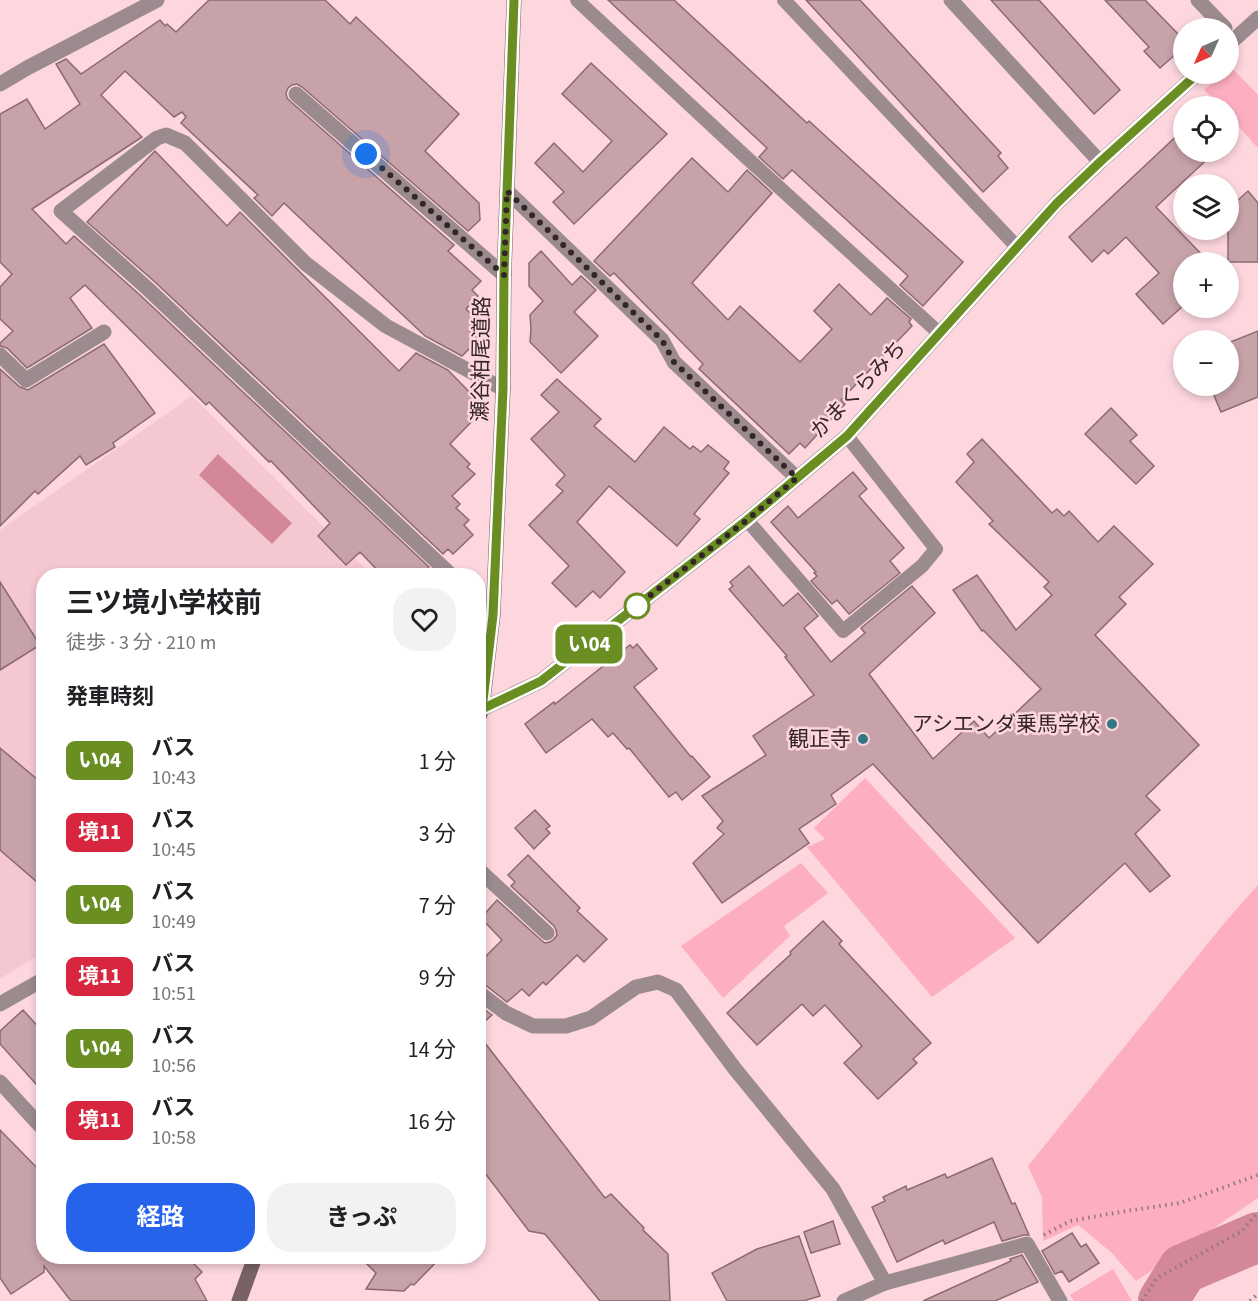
<!DOCTYPE html>
<html lang="ja">
<head>
<meta charset="utf-8">
<style>
	:root { --surface:#fff; --page:#f2f2f2; --text:#202124; --muted:#757577; --accent:#2563eb }
	body { margin:0; font-family:"Source Sans 3","Noto Sans JP",sans-serif; background:var(--page); color:var(--text); height:100vh; display:flex; flex-direction:column; font-size:22px; white-space:nowrap }
	* { box-sizing:border-box; margin:0 }
	p { font-size:20px; color:var(--muted) }
	.icon { flex:none; width:33px; height:33px; fill:none; stroke:currentColor; stroke-width:2; stroke-linecap:round; stroke-linejoin:round }
	.map { position:relative; flex:1; overflow:hidden }
	.drawer { position:absolute; left:36px; top:568px; width:450px; height:696px; display:flex; flex-direction:column; background:var(--surface); border-radius:24px; box-shadow:0 3px 9px #0003 }
	.drawer>* { flex:none }
	.badge { padding:0 12px; border-radius:9px; font-size:21px; line-height:39px }
	.needle { width:39px; rotate:225deg }
	.buttons { position:absolute; left:1173px; top:18px; display:grid; gap:12px }
	.buttons a { display:grid; place-items:center; width:66px; height:66px; border-radius:50%; background:var(--surface); box-shadow:0 3px 9px #0003; font-size:30px }
	.you { position:absolute; width:30px; height:30px; margin:-15px; border:4px solid #fff; border-radius:50%; background:#1a73e8; box-shadow:0 0 0 9px #1a73e833 }
	.map>.badge { position:absolute; translate:-50% -50%; box-shadow:0 0 0 3px #fff }
	h2 { padding:0 30px; font-size:22px; line-height:54px }
	.round { display:grid; place-items:center; flex:none; width:63px; height:63px; border-radius:24px; background:var(--page) }
	.overview { display:flex; align-items:center; justify-content:space-between; height:102px; padding:0 30px }
	h1 { font-size:28px; font-weight:700; line-height:45px }
	.button { display:flex; gap:12px; margin-top:auto; padding:12px 30px }
	.button a { flex:1; height:69px; border-radius:24px; background:var(--accent); color:#fff; font-size:24px; font-weight:700; line-height:69px; text-align:center }
	.button a+a { background:var(--page); color:var(--text) }
	ul { padding:0; list-style:none }
	li { display:flex; align-items:center; gap:18px; height:72px; padding:0 30px }
	li div { flex:1 }
	li b { display:block; font-size:22px }
	li em { font-style:normal }
	li .badge { min-width:66px; font-weight:700; text-align:center }
	.map>svg:first-child { display:block }
	.built { fill:#f5c7d1 }
	.green { fill:#fdafc1 }
	.water { fill:#d38799 }
	.lines { fill:none; stroke-linecap:round; stroke-linejoin:round }
	.river { stroke:#d38799; stroke-width:50 }
	.building { fill:#c7a2a9; stroke:#8c6a71; stroke-width:1.5 }
	.path { stroke:#92787d; stroke-width:4; stroke-dasharray:1.5 4.5; stroke-linecap:butt }
	.service { stroke:#9b8b8e; stroke-width:14 }
	.minor { stroke:#9b8b8e; stroke-width:15 }
	.tertiary { stroke:#9b8b8e; stroke-width:15 }
	.secondary { stroke:#796267; stroke-width:15 }
	.line-casing { stroke:#fff; stroke-width:14 }
	.line { stroke:#6b8e23; stroke-width:9 }
	.walk { stroke:#342528; stroke-width:6; stroke-dasharray:0 10.8 }
	.stop-dot { fill:#fff; stroke:#6b8e23; stroke-width:3 }
	.poi-dot { fill:#327786; stroke:#fdd6de; stroke-width:2 }
	.labels { text-anchor:middle; stroke-width:5; stroke-linejoin:round; paint-order:stroke }
	.street-label { font-size:21px; fill:#342528; stroke:#fdd6de }
	.poi-label { font-size:21px; fill:#342528; stroke:#fdd6de; text-anchor:end }
</style>
</head>
<body>
<div class="map">
<svg width="1258" height="1301" viewBox="0 0 1258 1301">
	<rect width="100%" height="100%" fill="#fdd6de"/>
	<polygon class="built" points="192,396 373,576 44,576 43,952 0,979 0,530"/>
	<g class="green">
		<polygon points="1230,66 1258,95 1258,148 1229,116 1228,106 1220,106 1204,90 1222,74 1228,74 1229,68"/>
		<polygon points="865,778 1015,938 932,997 807,847 825,839 814,828"/>
		<polygon points="801,863 828,893 798,916 784,926 790,936 723,998 681,946"/>
		<polygon points="1258,885 1258,1198 1136,1281 1112,1253 1078,1225 1043,1241 1042,1197 1028,1166 1226,921"/>
		<polygon points="1113,1269 1132,1301 1074,1301 1070,1295"/>
	</g>
	<polygon class="water" points="218,454 292,523 272,544 199,475"/>
	<g class="lines">
		<polyline class="river" points="1163,1301 1183,1269 1258,1237"/>
	</g>
	<g class="building">
		<polygon points="209,0 325,0 350,24 356,17 459,114 425,151 479,203 480,220 468,231 302,87 297,84 292,85 288,88 286,93 287,98 290,101 454,245 448,251 481,281 472,290 478,296 466,309 479,322 470,331 479,339 462,356 425,336 284,203 272,216 254,198 258,195 181,123 186,117 182,112 174,117 125,71 101,95 142,137 32,209 66,244 74,236 141,296 429,567 420,576 383,576 360,552 346,565 318,536 330,523 271,461 269,462 209,402 206,405 85,285 70,298 92,328 27,368 7,348 0,346 0,343 13,331 0,319 0,287 12,274 0,262 0,114 27,99 45,129 80,104 56,64 66,59 81,74 160,20 165,26 167,24 176,32"/>
		<polygon points="608,0 674,0 807,123 809,121 963,262 923,306 900,285 908,276 792,170 783,179 759,157 767,148"/>
		<polygon points="806,0 860,0 1001,153 998,156 1008,168 983,192"/>
		<polygon points="991,0 1039,0 1120,90 1094,114"/>
		<polygon points="1105,0 1145,0 1184,40 1184,47 1160,68 1144,51 1149,47"/>
		<polygon points="591,63 667,134 574,224 553,202 564,192 535,163 554,143 583,172 612,141 562,94"/>
		<polygon points="1184,129 1184,152 1215,152 1156,207 1209,262 1184,262 1184,305 1163,324 1136,294 1159,273 1126,237 1108,254 1104,250 1092,262 1069,237"/>
		<polygon points="155,151 227,226 240,212 399,371 416,353 448,370 478,401 469,410 476,417 450,444 470,464 467,467 475,474 452,496 460,504 456,508 469,520 464,525 473,535 453,554 448,549 443,554 155,282 87,222 150,156"/>
		<polygon points="692,158 728,192 747,170 772,193 692,283 728,320 740,306 800,362 832,329 814,311 839,284 871,315 887,298 911,319 909,322 912,326 841,400 845,404 805,448 800,443 789,454 699,369 703,364 614,273 610,276 594,261"/>
		<polygon points="1248,191 1258,203 1258,262 1228,262 1228,209"/>
		<polygon points="541,251 572,285 581,276 596,290 574,312 598,336 561,373 530,342 531,329 530,315 543,301 529,286 529,263"/>
		<polygon points="1258,331 1258,397 1221,412 1210,386 1228,386 1228,343"/>
		<polygon points="104,344 155,413 113,443 115,447 86,465 80,456 38,494 35,491 0,526 0,369 20,387 28,390"/>
		<polygon points="557,379 601,419 594,426 635,462 664,427 690,449 693,446 701,452 708,445 729,462 724,469 729,473 694,514 700,519 677,546 609,486 577,522 625,572 600,598 593,591 576,607 552,583 569,566 529,525 563,491 556,485 565,475 531,439 559,412 541,395"/>
		<polygon points="1111,408 1137,435 1130,441 1154,466 1136,484 1085,434"/>
		<polygon points="982,439 1052,513 1057,509 1064,516 1069,511 1098,542 1114,526 1153,564 1119,597 1126,604 1095,635 1199,745 1146,796 1160,810 1135,834 1170,876 1150,892 1125,863 1038,943 873,764 831,795 836,804 799,829 809,843 722,903 693,863 724,834 717,828 723,821 702,796 766,755 753,736 814,695 785,657 787,656 729,589 733,586 730,582 749,566 783,606 798,593 818,616 804,628 831,662 865,633 861,628 912,586 935,613 869,674 933,759 974,721 989,738 1041,689 983,630 982,631 953,590 977,575 1016,630 1052,595 1044,587 1049,582 989,524 993,521 956,482 974,462 967,454"/>
		<polygon points="853,472 867,489 859,496 904,548 890,561 900,573 849,614 837,600 832,604 811,581 817,576 814,573 816,572 771,522 788,506 798,518"/>
		<polygon points="0,582 40,645 0,670"/>
		<polygon points="637,644 657,669 634,687 691,757 692,756 710,777 682,800 676,792 669,797 629,748 627,749 613,733 608,737 592,719 546,753 525,724 554,702 555,704 630,645 633,648"/>
		<polygon points="0,748 44,785 44,888 0,850"/>
		<polygon points="535,810 550,826 546,829 550,833 534,849 515,828"/>
		<polygon points="528,855 580,908 577,911 607,939 584,962 577,955 546,985 543,982 529,996 522,989 507,1002 484,984 478,982 478,964 502,940 481,918 497,900 541,940 545,943 550,942 554,939 557,935 556,930 554,926 511,886 515,882 508,875"/>
		<polygon points="823,921 842,941 839,944 931,1043 913,1059 917,1063 878,1099 844,1063 862,1046 825,1005 813,1016 802,1004 757,1045 727,1013 791,954 790,952"/>
		<polygon points="478,1005 492,1015 478,1027"/>
		<polygon points="23,1010 44,1033 44,1093 0,1044 0,1031"/>
		<polygon points="478,1034 605,1198 611,1194 644,1228 643,1230 668,1254 670,1301 600,1301 545,1234 529,1231 478,1164"/>
		<polygon points="0,1130 44,1175 44,1257 187,1257 202,1272 195,1279 207,1301 71,1301 44,1266 44,1272 11,1294 0,1278"/>
		<polygon points="992,1158 1012,1204 1015,1203 1029,1235 1024,1235 1002,1241 994,1222 945,1244 943,1240 897,1262 872,1207 885,1201 883,1197 906,1186 907,1190 945,1174 947,1178"/>
		<polygon points="833,1221 840,1244 811,1253 804,1232"/>
		<polygon points="1072,1233 1081,1247 1086,1244 1099,1263 1069,1282 1062,1271 1055,1274 1042,1251"/>
		<polygon points="799,1236 820,1296 803,1301 727,1301 712,1273 757,1249"/>
		<polygon points="1022,1255 1038,1282 995,1301 923,1301 1011,1261 1010,1259"/>
		<polygon points="360,1257 441,1257 414,1285 411,1284 404,1291 366,1289 376,1273"/>
	</g>
	<g class="lines">
		<g class="path">
			<polyline points="1044,1235 1070,1221 1126,1211 1180,1203 1258,1175"/>
			<polyline points="1142,1301 1157,1278 1242,1231 1258,1212"/>
			<polyline points="1250,1301 1258,1294"/>
		</g>
		<g class="service">
			<polyline points="577,0 747,158 939,333"/>
			<polyline points="784,0 1017,247"/>
			<polyline points="747,520 843,631 922,566 936,549 847,436"/>
		</g>
		<g class="minor">
			<polyline points="951,0 1100,162"/>
			<polyline points="1198,0 1225,28"/>
			<polyline points="296,94 504,275"/>
			<polyline points="507,191 662,340 674,362 797,478"/>
			<polyline points="0,355 26,380 104,332"/>
			<polyline points="452,576 148,289 61,211 157,138 166,135 185,143 305,263 386,326 503,389"/>
			<polyline points="478,601 493,615"/>
			<polyline points="478,869 547,933"/>
			<polyline points="478,992 506,1013 533,1026 566,1026 591,1018 636,987 658,982 676,990 735,1069 833,1189 885,1283"/>
			<polyline points="0,1004 44,979"/>
			<polyline points="0,1082 44,1130"/>
			<polyline points="844,1301 885,1283 1027,1244 1060,1301"/>
		</g>
		<g class="tertiary">
			<polyline points="1228,45 1258,18"/>
			<polyline points="0,84 27,68 157,0"/>
			<polyline points="482,709 541,681 747,520 847,436 1057,203 1100,162 1197,74"/>
		</g>
		<g class="secondary">
			<polyline points="478,719 482,709 493,615 503,389 504,275 514,0"/>
			<polyline points="239,1301 255,1257"/>
		</g>
	</g>
	<g class="lines">
		<g class="line-casing">
			<polyline id="line" points="514,0 504,275 503,389 493,615 482,709 541,681 747,520 847,436 1057,203 1100,162 1197,74"/>
		</g>
		<use href="#line" class="line"/>
		<polyline class="walk" points="366,154 504,275 507,191 662,340 674,362 797,478 747,520 634,608 637,606"/>
	</g>
	<circle class="stop-dot" cx="637" cy="606" r="12"/>
	<g class="poi-dot">
		<circle cx="1112" cy="724" r="6"/>
		<circle cx="863" cy="739" r="6"/>
	</g>
	<g class="labels">
		<g class="street-label">
			<text transform="translate(481 359) rotate(-89)" y="7">瀬谷柏尾道路</text>
			<text transform="translate(858 389) rotate(-46)" y="7">かまくらみち</text>
		</g>
		<g class="poi-label">
			<text x="1100" y="731">アシエンダ乗馬学校</text>
			<text x="851" y="746">観正寺</text>
		</g>
	</g>
</svg>
<div class="buttons">
<a><svg class="needle" viewBox="-14 -14 28 28"><path d="M0-13l5 13h-10z" fill="#e53935"/><path d="M0 13l5-13h-10z" fill="#757577"/></svg></a>
<a><svg class="icon" aria-label="locate" viewBox="0 0 24 24"><circle cx="12" cy="12" r="6"/><path d="M12 2v4M12 18v4M2 12h4M18 12h4"/></svg></a>
<a><svg class="icon" aria-label="layers" viewBox="0 0 24 24"><path d="M12 4l9 5-9 5-9-5zM3 14l9 5 9-5"/></svg></a>
<a>+</a>
<a>−</a>
</div>
<div class="you" style="left:366px;top:154px"></div>
<b class="badge" style="left:589px;top:644px;background:#6b8e23;color:#fff">い04</b>
<section class="drawer">
<div class="overview"><div><h1>三ツ境小学校前</h1><p>徒歩 · 3 分 · 210 m</p></div><a class="round"><svg class="icon" aria-label="heart" viewBox="0 0 24 24"><path d="M12 20l-8-8c-3-5 5-10 8-4 3-6 11-1 8 4z"/></svg></a></div>
<h2>発車時刻</h2>
<ul>
<li><span class="badge" style="background:#6b8e23;color:#fff">い04</span><div><b>バス</b><p>10:43</p></div><em>1 分</em></li>
<li><span class="badge" style="background:#d7263d;color:#fff">境11</span><div><b>バス</b><p>10:45</p></div><em>3 分</em></li>
<li><span class="badge" style="background:#6b8e23;color:#fff">い04</span><div><b>バス</b><p>10:49</p></div><em>7 分</em></li>
<li><span class="badge" style="background:#d7263d;color:#fff">境11</span><div><b>バス</b><p>10:51</p></div><em>9 分</em></li>
<li><span class="badge" style="background:#6b8e23;color:#fff">い04</span><div><b>バス</b><p>10:56</p></div><em>14 分</em></li>
<li><span class="badge" style="background:#d7263d;color:#fff">境11</span><div><b>バス</b><p>10:58</p></div><em>16 分</em></li>
</ul>
<div class="button"><a>経路</a><a>きっぷ</a></div>
</section>
</div>
</body>
</html>
